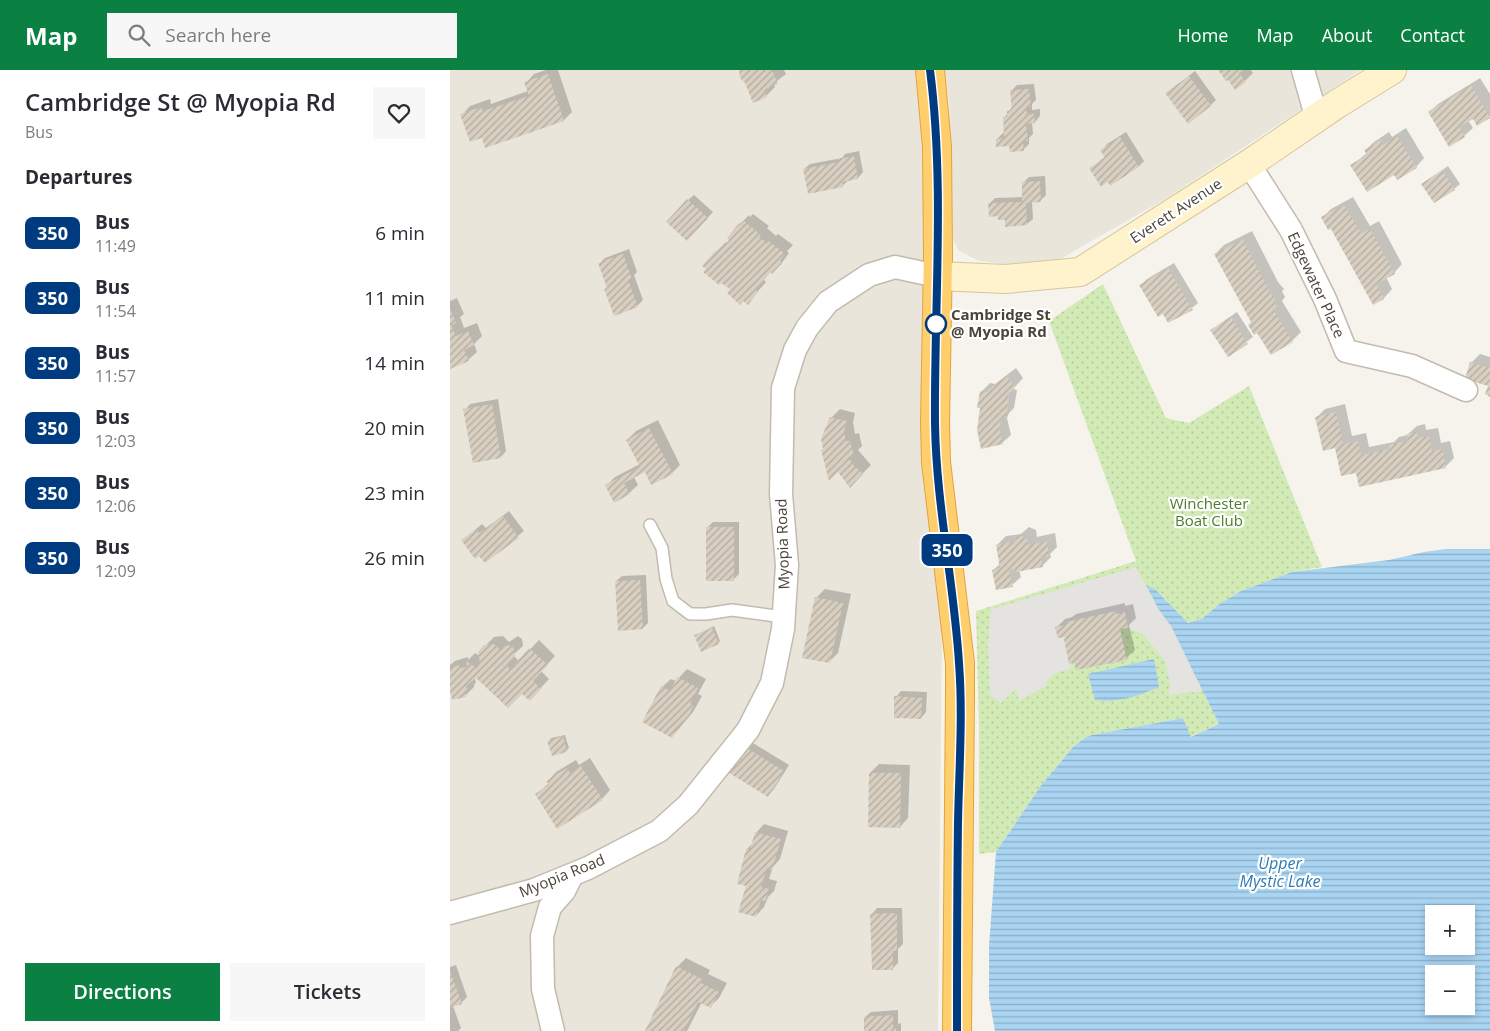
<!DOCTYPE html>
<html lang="en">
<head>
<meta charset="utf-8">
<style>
	:root { --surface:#fff; --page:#f7f7f7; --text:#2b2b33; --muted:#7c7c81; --accent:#0b8043 }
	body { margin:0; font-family:"Open Sans",sans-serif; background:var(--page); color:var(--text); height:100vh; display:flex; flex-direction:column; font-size:19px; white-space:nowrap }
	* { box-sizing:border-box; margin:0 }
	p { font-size:16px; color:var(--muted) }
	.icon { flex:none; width:28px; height:28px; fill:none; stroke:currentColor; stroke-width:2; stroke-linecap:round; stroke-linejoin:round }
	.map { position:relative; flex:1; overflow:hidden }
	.panel { display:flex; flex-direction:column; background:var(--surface); width:450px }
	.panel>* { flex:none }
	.badge { padding:0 10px; border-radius:8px; font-size:18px; line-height:32px }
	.fabs { position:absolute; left:975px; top:835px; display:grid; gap:10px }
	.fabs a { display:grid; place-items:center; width:50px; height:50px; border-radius:0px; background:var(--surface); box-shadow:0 2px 8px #0003; font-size:25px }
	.map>.badge { position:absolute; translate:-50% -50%; box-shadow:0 0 0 2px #fff }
	h2 { padding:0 25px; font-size:19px; line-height:45px }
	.round { display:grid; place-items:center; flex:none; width:52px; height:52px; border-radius:0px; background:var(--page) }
	.headline { display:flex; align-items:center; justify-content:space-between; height:85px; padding:0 25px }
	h1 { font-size:24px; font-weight:600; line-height:38px }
	.primary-button { display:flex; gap:10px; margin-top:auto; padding:10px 25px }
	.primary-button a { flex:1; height:58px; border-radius:0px; background:var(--accent); color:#fff; font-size:20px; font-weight:600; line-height:58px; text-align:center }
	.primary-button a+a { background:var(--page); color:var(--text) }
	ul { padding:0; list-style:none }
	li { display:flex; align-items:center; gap:15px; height:65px; padding:0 25px }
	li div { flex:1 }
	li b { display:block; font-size:19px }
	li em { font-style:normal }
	li .badge { min-width:55px; font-weight:700; text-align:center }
	header { display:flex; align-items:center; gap:30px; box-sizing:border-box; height:70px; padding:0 25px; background:var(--accent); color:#fff }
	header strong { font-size:24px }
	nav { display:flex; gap:28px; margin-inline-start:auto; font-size:18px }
	.search { width:350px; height:45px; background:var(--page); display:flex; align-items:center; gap:12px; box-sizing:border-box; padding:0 18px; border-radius:0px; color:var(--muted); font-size:19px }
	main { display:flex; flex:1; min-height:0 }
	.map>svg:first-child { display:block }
	.residential { fill:#eae5da }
	.park { fill:url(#park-dots) }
	.parking { fill:#e5e3e0 }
	.water { fill:url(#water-rules); fill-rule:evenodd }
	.shadow { fill:#0003 }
	.building { fill:url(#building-hatch) }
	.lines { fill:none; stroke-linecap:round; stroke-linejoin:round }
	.lane-casing { stroke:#c2bbae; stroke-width:14 }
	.street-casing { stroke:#c2bbae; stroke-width:25 }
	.secondary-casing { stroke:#d6c79b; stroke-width:30 }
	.highway-casing { stroke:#e0a43c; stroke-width:30 }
	.lane { stroke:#fff; stroke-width:11 }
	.street { stroke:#fff; stroke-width:22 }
	.secondary { stroke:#fff3cd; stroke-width:28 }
	.highway { stroke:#ffcf6e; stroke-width:28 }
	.line-casing { stroke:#fff; stroke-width:11 }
	.line { stroke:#003b80; stroke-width:8 }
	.stop-dot { fill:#fff; stroke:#003b80; stroke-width:2.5 }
	.labels { text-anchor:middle; stroke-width:4.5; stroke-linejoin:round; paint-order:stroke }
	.street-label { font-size:15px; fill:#4b4439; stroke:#fff }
	.stop-label { font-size:15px; font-weight:bold; fill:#4b4439; stroke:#fff; text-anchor:start }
	.park-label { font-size:15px; fill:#4a7f2a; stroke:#fff }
	.water-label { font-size:16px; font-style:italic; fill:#2e7ab2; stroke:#fff }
</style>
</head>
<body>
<header>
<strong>Map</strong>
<div class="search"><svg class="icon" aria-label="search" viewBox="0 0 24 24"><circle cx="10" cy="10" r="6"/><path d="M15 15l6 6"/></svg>Search here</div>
<nav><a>Home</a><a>Map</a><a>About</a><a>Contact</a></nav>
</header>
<main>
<section class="panel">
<div class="headline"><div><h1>Cambridge St @ Myopia Rd</h1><p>Bus</p></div><a class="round"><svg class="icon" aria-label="heart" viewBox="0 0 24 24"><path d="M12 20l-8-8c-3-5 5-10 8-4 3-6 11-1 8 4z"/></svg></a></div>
<h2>Departures</h2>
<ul>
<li><span class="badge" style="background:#003b80;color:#fff">350</span><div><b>Bus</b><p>11:49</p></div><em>6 min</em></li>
<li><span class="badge" style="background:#003b80;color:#fff">350</span><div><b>Bus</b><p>11:54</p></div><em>11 min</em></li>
<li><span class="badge" style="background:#003b80;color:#fff">350</span><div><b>Bus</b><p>11:57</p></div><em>14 min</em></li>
<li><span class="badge" style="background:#003b80;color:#fff">350</span><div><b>Bus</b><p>12:03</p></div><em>20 min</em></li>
<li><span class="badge" style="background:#003b80;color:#fff">350</span><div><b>Bus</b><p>12:06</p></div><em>23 min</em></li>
<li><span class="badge" style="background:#003b80;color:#fff">350</span><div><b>Bus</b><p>12:09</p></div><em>26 min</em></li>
</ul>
<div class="primary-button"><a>Directions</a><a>Tickets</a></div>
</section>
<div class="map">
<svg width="1040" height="961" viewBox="0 0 1040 961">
	<defs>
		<pattern id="park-dots" width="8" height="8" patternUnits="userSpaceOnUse" patternTransform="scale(1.25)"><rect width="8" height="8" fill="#d2eab5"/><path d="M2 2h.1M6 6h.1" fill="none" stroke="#b6ca9c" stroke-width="1.8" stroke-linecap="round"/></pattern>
		<pattern id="water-rules" width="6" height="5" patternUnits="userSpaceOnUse" patternTransform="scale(1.25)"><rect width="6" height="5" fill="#a9d4f2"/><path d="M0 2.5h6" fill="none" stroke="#8caec5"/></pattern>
		<pattern id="building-hatch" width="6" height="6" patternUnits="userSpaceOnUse" patternTransform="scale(1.25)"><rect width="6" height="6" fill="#d8cfc1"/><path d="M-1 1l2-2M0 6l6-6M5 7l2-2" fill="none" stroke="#b1aa9e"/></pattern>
	</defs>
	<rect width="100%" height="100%" fill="#f6f3ec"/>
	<g class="residential">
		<polygon points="0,0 471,0 473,92 473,316 492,554 488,961 0,961"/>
		<polygon points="495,0 911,0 717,128 603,193 554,194 529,191 509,181 501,166 499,32"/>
	</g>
	<polygon class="park" points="653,214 716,348 739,353 799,316 872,497 842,502 791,521 768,535 753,548 738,553 725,541 712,525 709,540 721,555 769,654 740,667 733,648 642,665 623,677 590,717 546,782 529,784 529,659 526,541 686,491 599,251"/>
	<polygon class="parking" points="686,497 709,540 721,555 752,621 719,625 720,613 715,591 693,564 678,558 675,543 667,544 666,541 616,552 616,555 605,557 608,568 613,567 614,569 621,599 605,603 597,610 596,616 569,631 566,619 551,633 540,625 538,574 541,539"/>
	<g class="water">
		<path d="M996 479H1040V961H545L539 928V876L546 782 590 717 623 677 635 668 642 665 733 648 741 667 769 654 721 556 709 540 696 515 705 519 738 553 753 548 768 535 791 521 842 502 939 490 974 482ZM984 844H1016V876H984ZM984 904H1016V936H984Z"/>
		<path d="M704 589 709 617C688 626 669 633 645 630L638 604Z"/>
	</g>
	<g class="shadow">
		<polygon points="96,0 108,0 122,42 114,50 33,67 12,45 20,36 40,29 41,34 78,21 76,13 84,4"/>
		<polygon points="291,0 334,0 336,4 323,14 325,17 316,26"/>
		<polygon points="770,0 801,0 803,3 795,11"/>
		<polygon points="745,1 766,30 761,35 723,18"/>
		<polygon points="1030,8 1040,24 1040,46 1027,54 1023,47 1018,50 1023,58 1014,66 979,42 988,34"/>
		<polygon points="584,14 586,30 582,34 582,40 590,39 590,46 585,52 582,52 583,64 579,68 579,74 573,80 547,69 553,63 555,63 554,48 562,37 561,21 567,15"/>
		<polygon points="956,58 974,88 966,97 945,103 902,95 917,83 915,81 924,72 939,62 942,67"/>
		<polygon points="676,62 694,91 689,96 660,114 641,98 656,86 652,80 657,74"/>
		<polygon points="409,81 413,102 408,108 398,111 392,116 354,99 360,94 392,88 395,84"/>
		<polygon points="998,96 1010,114 1004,119 973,114"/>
		<polygon points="595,106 596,125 590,131 582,131 583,149 577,154 549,145 539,134 545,128 574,127 573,113 579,107"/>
		<polygon points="244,125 263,142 243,164 238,130"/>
		<polygon points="903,127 920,156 929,151 952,194 944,203 936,207 942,219 934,228 924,233 882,157 873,147 881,139"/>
		<polygon points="303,144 319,156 317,158 326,166 328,164 343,175 337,181 339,183 331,194 321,201 314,210 316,212 298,233 281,219 267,181 276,172 277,174 281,169 279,168 290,154 299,145 300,147"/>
		<polygon points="802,161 828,212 834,219 832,221 835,227 832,231 851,262 842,271 808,261 765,184 774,175"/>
		<polygon points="179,179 187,202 184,205 193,230 187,236 155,219 158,217 149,194 155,188"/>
		<polygon points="724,193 748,233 742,238 691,215 697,209"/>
		<polygon points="7,228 14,244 10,247 14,258 27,253 32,266 24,274 27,282 18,290 0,298 0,231"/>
		<polygon points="787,242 803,267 778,285 762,260 768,255"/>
		<polygon points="1030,284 1040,287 1040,326 1039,315 1021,293"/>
		<polygon points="566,298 573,308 563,319 567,320 564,338 559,343 557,348 561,365 552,373 532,337 531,322 540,313 545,314"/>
		<polygon points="48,329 56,381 51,387 15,340 20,334"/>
		<polygon points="895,334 902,366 916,363 919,377 944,372 949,367 957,365 967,356 975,354 976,360 988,358 991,373 1000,371 1004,388 995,397 907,401 886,377 867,347 875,339"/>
		<polygon points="390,339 405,343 403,352 405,364 409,363 412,376 408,380 421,395 400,416 374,378 381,348"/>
		<polygon points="208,350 230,395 222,403 195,401 184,407 188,415 179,423 157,415 165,407 190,394 177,370 186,361"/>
		<polygon points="59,441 74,461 35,492 13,470 32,454 36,458"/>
		<polygon points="263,452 289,452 289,504 283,510 257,458"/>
		<polygon points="579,457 586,460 587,467 605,463 607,477 600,484 601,487 592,496 569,500 571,507 562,515 543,500 551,493 547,475 556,466 571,464"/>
		<polygon points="196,505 198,553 193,558 166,511 172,506"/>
		<polygon points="375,519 401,524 388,583 380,591 366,528"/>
		<polygon points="675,533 675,536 683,534 686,548 679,555 685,580 676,588 615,569 620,564 606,558 615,549 622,547 626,544"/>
		<polygon points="264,556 270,571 268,573 245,566"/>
		<polygon points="53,566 59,572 68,566 72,569 73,576 63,585 69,591 89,570 105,586 91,601 99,609 88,621 72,622 24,605 26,612 24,615 24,617 16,625 3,629 0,616 0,595 5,591 18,587 18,590 25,583 30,586 35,576 44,567"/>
		<polygon points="237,599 256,609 248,624 252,626 243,642 222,667 212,617 221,609 226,611"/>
		<polygon points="451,621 477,622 476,642 471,648 446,627"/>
		<polygon points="115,665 119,678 117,680 103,684 99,671 101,668"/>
		<polygon points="298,670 339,695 324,719 318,725 293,676"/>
		<polygon points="140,688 160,720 152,729 87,724 99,713 98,711 106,702 126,690 129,695"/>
		<polygon points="429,694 460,695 458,748 450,757 420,703"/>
		<polygon points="314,754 338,761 330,789 323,797 319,809 327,811 324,821 318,827 314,837 306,846 297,815 289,813 297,779 303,773 306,763"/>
		<polygon points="427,838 452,838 453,874 448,879 448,893 442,899 422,844"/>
		<polygon points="236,888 260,900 258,904 277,913 269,928 261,936 252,932 237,961 196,961 227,897"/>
		<polygon points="6,895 17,927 11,933 3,936 11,958 8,961 0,961 0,897"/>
		<polygon points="448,940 448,954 451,953 451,961 416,961 415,947 421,942"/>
	</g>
	<g class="building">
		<polygon points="289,0 322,0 328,14 314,20 317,27 303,33 295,13 290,8"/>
		<polygon points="768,0 793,0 789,3 796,12 785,20 778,10 776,11"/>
		<polygon points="98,4 114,51 35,78 32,68 20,72 10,44 31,37 33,41 79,26 74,12"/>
		<polygon points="739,6 761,36 738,54 715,23"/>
		<polygon points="1021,15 1040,48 1027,56 1023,49 1009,57 1015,67 999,77 978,42"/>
		<polygon points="579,19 581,37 576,37 577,45 584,44 585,53 576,54 578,71 573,71 574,81 560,82 559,76 546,77 546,69 554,68 553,47 557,47 557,41 562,40 560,20"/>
		<polygon points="947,66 967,98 947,110 944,105 917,122 900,95 917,85 914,80 930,70 933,75"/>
		<polygon points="670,67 689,97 660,116 658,112 651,117 639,98 655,88 650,80"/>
		<polygon points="404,86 408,109 392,112 393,117 358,124 353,99 389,92 388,89"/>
		<polygon points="992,100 1005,120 984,133 971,114"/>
		<polygon points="590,111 591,132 576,133 577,155 555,157 555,150 548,150 548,146 539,147 538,133 572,132 572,112"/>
		<polygon points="237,129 258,148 237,171 216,152"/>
		<polygon points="894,135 911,163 920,159 945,204 926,214 934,229 923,235 881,159 878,160 871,147"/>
		<polygon points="294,151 311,165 309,167 317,173 319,171 335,184 330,191 332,193 322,204 320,202 306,220 308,222 298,235 293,231 290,235 277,223 280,219 271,213 269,215 253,202 256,199 252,196 266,180 269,182 279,170 277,168 289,153 291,155"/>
		<polygon points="793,169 819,221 826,229 823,230 827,237 823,239 843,272 821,285 807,263 804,265 798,255 801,252 764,184"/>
		<polygon points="173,184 182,209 178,210 188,237 164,246 154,219 157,218 148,193"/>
		<polygon points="718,198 743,240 718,253 713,244 708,247 689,215"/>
		<polygon points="0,239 6,253 1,255 6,266 18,261 24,275 14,280 19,291 0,299"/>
		<polygon points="781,247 798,274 778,287 760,260"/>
		<polygon points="1020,292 1040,298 1040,327 1035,324 1038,316 1015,309"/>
		<polygon points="557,306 565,318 555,327 559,328 556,348 552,348 549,357 553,374 531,379 527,360 530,338 527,338 530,321 536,322"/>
		<polygon points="42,334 51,388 23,393 13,339"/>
		<polygon points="886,342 893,374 908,371 911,385 939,379 939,375 958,371 957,364 967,362 968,368 979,366 982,381 992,379 996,398 909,417 906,403 891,406 885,378 873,381 865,347"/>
		<polygon points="380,347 397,351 394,361 396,371 400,371 404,386 398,387 404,396 413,404 400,418 388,402 379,411 371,380 373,379 371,369"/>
		<polygon points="199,358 223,404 201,415 195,402 174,413 180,424 164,433 155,415 190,397 176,370"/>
		<polygon points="53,446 69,468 35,493 29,486 25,489 11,470 26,459 29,463"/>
		<rect x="256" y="457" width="28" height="54"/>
		<polygon points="570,465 577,469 578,475 597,471 599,486 591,488 593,497 566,502 565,499 559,500 563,517 546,520 542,500 550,498 546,475 566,471 565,467"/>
		<polygon points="190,510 193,559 168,561 165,511"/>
		<polygon points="365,527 393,533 380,593 352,588"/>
		<polygon points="666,541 667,544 675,542 678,558 670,559 677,590 626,600 624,592 619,594 614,569 619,567 619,566 608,568 605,557 616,555 616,552"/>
		<polygon points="262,558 269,574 251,582 244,565"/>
		<polygon points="44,574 51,581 52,577 59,575 64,578 65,586 56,595 60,599 79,578 98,595 83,611 91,619 80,631 72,624 58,638 26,608 16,616 18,622 15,623 16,627 2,630 0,621 0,598 9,595 10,598 17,597 16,591 27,598 30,593 28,582 34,575"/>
		<polygon points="227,607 248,618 240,633 244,635 235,652 232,651 222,668 192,652 211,616 220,621"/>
		<polygon points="444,626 472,628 471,649 444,648"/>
		<polygon points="113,666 117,682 102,686 97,671"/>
		<polygon points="292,675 334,701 318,727 276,701"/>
		<polygon points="131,696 153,730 107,759 85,724 99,715 96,711 117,698 120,703"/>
		<polygon points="419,703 451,703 450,758 418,757"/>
		<polygon points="305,762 331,769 322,800 317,798 311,817 319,819 315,831 311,830 306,847 288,842 296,816 287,814 296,779 300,780"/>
		<polygon points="447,843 447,881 443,881 443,900 422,900 420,844"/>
		<polygon points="226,896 252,909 251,913 269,922 261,938 248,932 234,961 195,961"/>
		<polygon points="0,901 12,934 0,938"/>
		<polygon points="443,945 443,959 446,958 446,961 414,961 414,947"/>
	</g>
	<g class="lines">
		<g class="lane-casing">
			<polyline id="lane" points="200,455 212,478 216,509 223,531 240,544 256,544 282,540 333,547"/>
		</g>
		<g class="street-casing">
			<g id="street">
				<polyline points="853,0 867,49"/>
				<polyline points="799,94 841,160 875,229 896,281 962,296 1016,320"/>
				<polyline points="0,843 84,820 138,798 209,761 238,735 298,660 322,613 333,559 337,495 331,424 333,318 345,280 357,258 378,232 419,205 445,197 487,206"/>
				<polyline points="103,961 93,919 92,866 100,837 114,821 122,805"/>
			</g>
		</g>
		<g class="secondary-casing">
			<polyline id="secondary" points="487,206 556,209 630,202 799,94 887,34 942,0"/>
		</g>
		<g class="highway-casing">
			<polyline id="highway" points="480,0 487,77 488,186 485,353 486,392 510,593 510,625 507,961"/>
		</g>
		<use href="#lane" class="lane"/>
		<use href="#street" class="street"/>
		<use href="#secondary" class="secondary"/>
		<use href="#highway" class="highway"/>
	</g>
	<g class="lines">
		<g class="line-casing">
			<path id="line" d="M480 0C495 117 484 235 485 353 486 433 504 513 509 593 513 646 509 700 508 753 507 822 507 892 507 961"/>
		</g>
		<use href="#line" class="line"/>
	</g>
	<circle class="stop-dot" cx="486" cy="254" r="10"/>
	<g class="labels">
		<g class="street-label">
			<text transform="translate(726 141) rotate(-33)" y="5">Everett Avenue</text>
			<text transform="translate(866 215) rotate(65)" y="5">Edgewater Place</text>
			<text transform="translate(333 474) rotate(-92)" y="5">Myopia Road</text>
			<text transform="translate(112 806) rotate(-22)" y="5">Myopia Road</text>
		</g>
		<g class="stop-label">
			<text x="501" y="250">Cambridge St<tspan x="501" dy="17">@ Myopia Rd</tspan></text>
		</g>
		<g class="park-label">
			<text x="759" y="439">Winchester<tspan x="759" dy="17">Boat Club</tspan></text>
		</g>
		<g class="water-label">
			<text x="830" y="799">Upper<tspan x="830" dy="18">Mystic Lake</tspan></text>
		</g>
	</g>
</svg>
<div class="fabs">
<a>+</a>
<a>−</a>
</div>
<b class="badge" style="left:497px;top:480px;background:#003b80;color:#fff">350</b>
</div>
</main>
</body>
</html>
